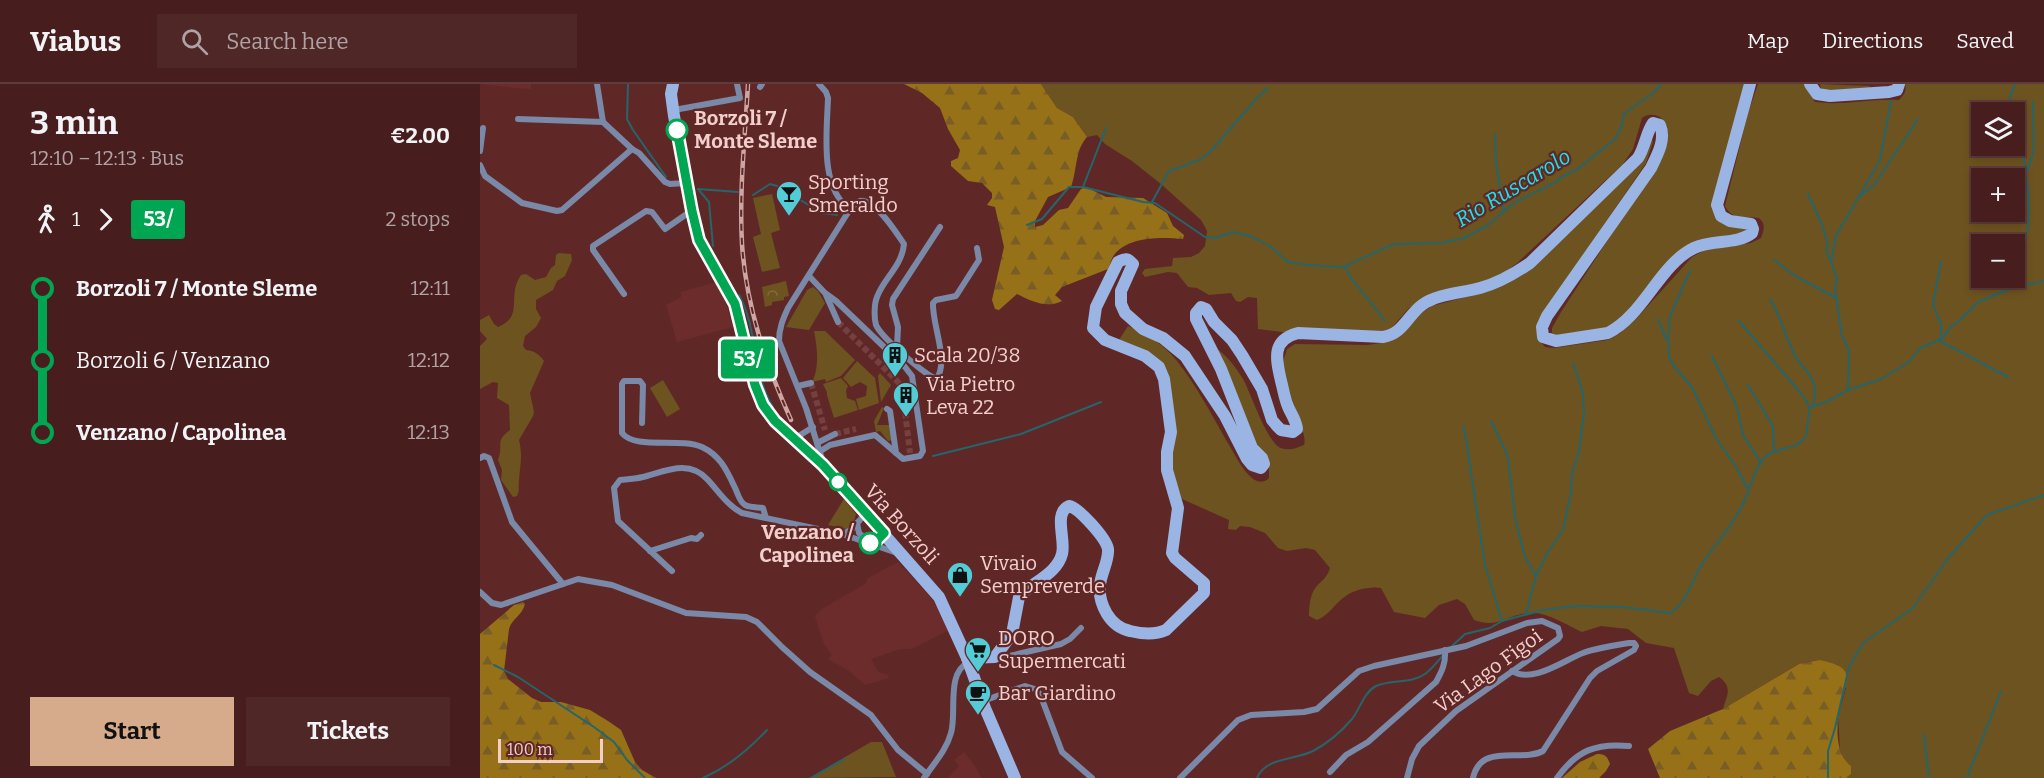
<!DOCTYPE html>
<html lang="en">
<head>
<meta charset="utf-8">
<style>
	:root { --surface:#471e1d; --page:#4e2726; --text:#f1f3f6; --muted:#b0a2a4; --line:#5f3c3b; --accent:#d6ab8b }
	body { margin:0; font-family:Bitter,serif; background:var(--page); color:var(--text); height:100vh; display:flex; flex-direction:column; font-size:22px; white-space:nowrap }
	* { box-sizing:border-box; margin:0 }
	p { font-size:20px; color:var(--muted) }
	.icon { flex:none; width:33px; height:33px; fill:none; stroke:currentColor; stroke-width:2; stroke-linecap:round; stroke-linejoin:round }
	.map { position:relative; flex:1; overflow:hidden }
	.drawer { display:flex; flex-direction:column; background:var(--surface); width:480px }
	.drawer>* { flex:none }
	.badge { padding:0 12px; border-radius:4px; font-size:21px; line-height:39px }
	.tools { position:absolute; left:1491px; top:18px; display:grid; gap:12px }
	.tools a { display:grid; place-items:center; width:54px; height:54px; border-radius:0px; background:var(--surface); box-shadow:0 3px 9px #0003,0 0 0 2px var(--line); font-size:30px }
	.scale { position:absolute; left:18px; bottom:15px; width:105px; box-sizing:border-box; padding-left:6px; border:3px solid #f3cfcc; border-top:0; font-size:16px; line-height:21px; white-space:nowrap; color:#f3cfcc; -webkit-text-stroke:4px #5f2827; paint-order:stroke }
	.map>.badge { position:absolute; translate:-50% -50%; box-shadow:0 0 0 3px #fff }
	.legs { display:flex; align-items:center; gap:9px; height:66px; padding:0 30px; font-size:20px }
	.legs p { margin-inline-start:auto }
	.summary { display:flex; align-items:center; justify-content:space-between; height:102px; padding:0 30px }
	h1 { font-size:33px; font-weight:700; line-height:45px }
	.cta { display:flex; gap:12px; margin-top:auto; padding:12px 30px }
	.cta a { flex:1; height:69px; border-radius:0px; background:var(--accent); color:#111; font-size:24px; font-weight:700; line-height:69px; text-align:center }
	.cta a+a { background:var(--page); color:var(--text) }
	ul { padding:0 30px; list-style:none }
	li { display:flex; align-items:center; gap:21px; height:72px; font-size:22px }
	li i { display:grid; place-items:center; width:9px; height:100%; margin:0 8px; background:currentColor }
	li i::after { content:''; width:15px; height:15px; margin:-8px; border:4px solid; border-radius:50%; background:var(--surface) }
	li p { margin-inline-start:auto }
	li:first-child i { background:linear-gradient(#0000 50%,currentColor 0) }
	li:last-child i { background:linear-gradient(currentColor 50%,#0000 0) }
	header { display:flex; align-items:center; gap:36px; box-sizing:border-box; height:84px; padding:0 30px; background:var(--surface); border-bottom:2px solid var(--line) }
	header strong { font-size:28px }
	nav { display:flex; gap:33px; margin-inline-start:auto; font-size:21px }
	.search { width:420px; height:54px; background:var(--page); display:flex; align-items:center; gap:15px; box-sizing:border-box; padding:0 21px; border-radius:0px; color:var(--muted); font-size:22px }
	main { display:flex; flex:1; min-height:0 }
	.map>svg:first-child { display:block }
	.built { fill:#6c2c2c }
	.grass { fill:#6d531f; fill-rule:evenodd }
	.forest { fill:url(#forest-firs) }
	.park { fill:url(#park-crowns) }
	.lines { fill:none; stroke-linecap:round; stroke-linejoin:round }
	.stream { stroke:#24666b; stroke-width:2 }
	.street-tunnel { stroke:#754140; stroke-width:6; stroke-dasharray:6 3; stroke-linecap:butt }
	.street { stroke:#7989a7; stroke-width:6 }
	.secondary { stroke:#9ab4e4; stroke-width:12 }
	.rail-casing { stroke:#cea5a3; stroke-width:4.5 }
	.rail { stroke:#5f2827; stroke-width:2; stroke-dasharray:7; stroke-linecap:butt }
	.line-1-casing { stroke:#fff; stroke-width:14 }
	.line-1 { stroke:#00a651; stroke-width:9 }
	.stop-1-dot { fill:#fff; stroke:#00a651; stroke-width:3 }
	.labels { text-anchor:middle; stroke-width:4.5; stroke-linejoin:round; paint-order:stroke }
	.stop-label { font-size:20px; font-weight:bold; fill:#f3cfcc; stroke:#5f2827; text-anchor:start }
	.poi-label { font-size:20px; fill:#f3cfcc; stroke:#5f2827; text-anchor:start }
	.street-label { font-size:20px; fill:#f3cfcc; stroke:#5f2827 }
	.water-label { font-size:21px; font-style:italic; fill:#19e4f2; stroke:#5f2827 }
</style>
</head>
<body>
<header>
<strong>Viabus</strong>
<div class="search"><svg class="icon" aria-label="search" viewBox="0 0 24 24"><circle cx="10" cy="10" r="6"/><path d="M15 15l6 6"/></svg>Search here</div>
<nav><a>Map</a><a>Directions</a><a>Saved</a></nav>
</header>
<main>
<section class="drawer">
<div class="summary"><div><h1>3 min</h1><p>12:10 – 12:13 · Bus</p></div><b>€2.00</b></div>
<div class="legs"><svg class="icon" aria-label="walk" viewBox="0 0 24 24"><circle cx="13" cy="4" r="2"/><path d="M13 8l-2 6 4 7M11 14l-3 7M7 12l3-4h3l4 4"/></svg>1<svg class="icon" aria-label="forward" viewBox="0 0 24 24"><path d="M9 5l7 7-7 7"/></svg><b class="badge" style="background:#00a651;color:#fff">53/</b><p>2 stops</p></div>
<ul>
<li><i style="color:#00a651"></i><b>Borzoli 7 / Monte Sleme</b><p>12:11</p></li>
<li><i style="color:#00a651"></i><span>Borzoli 6 / Venzano</span><p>12:12</p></li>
<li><i style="color:#00a651"></i><b>Venzano / Capolinea</b><p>12:13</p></li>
</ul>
<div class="cta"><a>Start</a><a>Tickets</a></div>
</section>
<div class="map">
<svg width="1564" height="694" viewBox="0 0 1564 694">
	<defs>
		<pattern id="forest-firs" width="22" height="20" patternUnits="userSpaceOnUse" patternTransform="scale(1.5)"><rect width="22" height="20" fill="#977117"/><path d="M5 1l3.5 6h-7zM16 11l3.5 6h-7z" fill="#785d26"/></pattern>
		<pattern id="park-crowns" width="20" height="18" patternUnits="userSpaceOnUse" patternTransform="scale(1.5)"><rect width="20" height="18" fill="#6d531f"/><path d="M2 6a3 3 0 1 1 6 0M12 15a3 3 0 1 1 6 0" fill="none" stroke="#826b3e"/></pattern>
	</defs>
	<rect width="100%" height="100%" fill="#5f2827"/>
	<g class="built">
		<polygon points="0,0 51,0 51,5 37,4"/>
		<polygon points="236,198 238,205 241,204 253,243 197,258 186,221 201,213 201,208"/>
		<polygon points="418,478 452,515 469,546 432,565 420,565 391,575 398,588 408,591 409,594 385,601 369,587 348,575 352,571 344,560 335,532 342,525 385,500 388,494"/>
		<polygon points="484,668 495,682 501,694 468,694 479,682 474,676"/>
	</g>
	<g class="grass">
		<path d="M561 0H1267L1233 120C1236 143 1249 141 1269 146L1268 149 1223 156 1141 239 1128 247 1080 253 1072 249V244L1081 228 1174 85 1182 36 1180 33C1174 30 1167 30 1162 34L1153 65 1143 80 1036 180 1018 193 947 214 929 224 908 248H802L778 245 777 214 768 213 760 218 756 217 751 209 729 211 717 204 708 203 697 189 688 188 665 193 662 189 665 185 692 182 693 174 711 173 719 169 725 162 727 147 725 143 721 136 681 100 652 77 625 60 617 51 607 53 593 33 577 24Z"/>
		<path d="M1278 0H1329V9L1335 18C1363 22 1391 14 1419 16 1424 11 1427 7 1425 0H1564V694H1366L1371 690 1360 666 1358 632 1366 604 1358 582 1338 576 1319 580 1243 625C1247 611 1253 603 1239 593L1231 597 1218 612 1209 609 1194 564 1166 559 1148 545 1121 542 1102 548C1086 541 1066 527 1048 529 1027 531 1017 545 994 536L985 520 977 515 959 521 945 534 914 528 901 504C890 502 872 506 863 514 853 522 849 531 837 536L829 532C829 523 830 510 836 503 842 496 847 494 850 484L835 466 826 464 807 467 798 464 785 449 770 443 760 442 756 446 748 445 749 436 702 415 692 389 683 281 639 256 648 242C666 250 684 260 697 277 716 301 731 329 746 356 754 368 761 385 772 394 778 399 784 399 789 394V381L778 364 735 263C747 272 755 282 763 295 771 309 787 359 801 364 809 367 817 364 824 361 829 350 803 300 802 283 802 278 806 270 807 265L815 260 888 261 906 258 920 251 937 232 952 222 1001 209 1073 162 1171 51 1173 58 1166 79 1093 186 1059 256 1065 263 1073 264 1128 256 1139 250 1157 234 1212 173 1225 166 1271 159 1281 154C1284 146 1286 140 1279 134 1264 132 1253 137 1245 122L1268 29ZM1502 28H1534V62H1502ZM1502 94H1534V128H1502ZM1502 160H1534V194H1502Z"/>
		<polygon points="1340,0 1389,2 1391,4 1348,8 1341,4"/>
		<polygon points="292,110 300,146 291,149 300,184 282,188 273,153 281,150 273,114"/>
		<path d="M79 169 91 170 92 176 85 192 77 197 73 206 56 216V225L61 234 56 243 45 252 43 262 46 266C55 267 60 271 64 277L50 309 54 328 53 332 39 356C43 372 40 381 39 397 38 403 40 405 37 412L33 413 21 396 22 386 18 376C24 360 14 358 30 346L29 321 17 314 18 299 13 298 0 305V262L7 255 0 247V236L9 231 14 240 18 243C45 232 26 213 41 191L46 190 55 196 66 193 71 184 75 181 76 171Z"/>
		<polygon points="333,203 338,207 345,219 329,246 306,243 327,206"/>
		<path d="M334 247H345L375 276 361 292 346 298 345 295 332 298C340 284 337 262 334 247Z"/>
		<polygon points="377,277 395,294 399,319 379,326 376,315 386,312 387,302 380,298 371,303 363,294"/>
		<polygon points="400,289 411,301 401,318 398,292"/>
		<polygon points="361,294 368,302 366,306 367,314 375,317 378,326 354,334 347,311 347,308 343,300"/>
		<polygon points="183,296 200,325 187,333 170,304"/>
		<polygon points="402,323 404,324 397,341 411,341 413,356 408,357 400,347 396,348 394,337"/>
		<polygon points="364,415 376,430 373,441 366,445 348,441"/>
		<polygon points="391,658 402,658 416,693 329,694"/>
	</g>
	<g class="forest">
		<path d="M424 0H561L577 24 593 33 607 53C595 66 597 87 591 103L568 113 555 137V143L563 141 579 126 588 124 601 105 606 103 626 113 663 114 687 129 693 142 704 151 703 155C681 153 649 152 634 171 631 175 630 181 628 185L582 203 575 211 582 217C567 225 551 217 537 210L519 226 515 225 512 216 524 163 515 123 507 121 512 114V109L502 99 488 97 471 82V77L478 74 480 66 468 45 460 24 442 9Z"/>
		<path d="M43 518 45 520C42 532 32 534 29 545L24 587 28 595 52 614 61 618H81L110 626 128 637 141 646 155 678 162 686 176 694H0V550L34 521Z"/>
		<path d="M1339 576C1374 583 1369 591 1361 619 1356 638 1354 670 1371 682V690L1366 694H1180L1168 665 1190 647 1243 625 1319 580Z"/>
		<path d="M1117 670C1125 670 1127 672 1130 680L1126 687 1119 694H1082L1100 678Z"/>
	</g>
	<polygon class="park" points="306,197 309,212 304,213 304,216 292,218 292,221 285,223 282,203"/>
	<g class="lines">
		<g class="stream">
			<polyline points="148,0 147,35 153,46 186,93"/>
			<polyline points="1534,28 1530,12 1535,0"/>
			<polyline points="1015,50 1016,78 1024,128"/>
			<polyline points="1547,89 1554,66 1553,18"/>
			<polyline points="603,103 626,44"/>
			<polyline points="218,105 229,118 233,162"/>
			<polyline points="218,105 258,108"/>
			<polyline points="1328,110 1342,140 1348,161 1346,165 1357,194 1355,205 1362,252 1369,267 1368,305"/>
			<polyline points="273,111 290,100 297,102 342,129 357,131"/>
			<polyline points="1379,113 1395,100 1438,35"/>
			<polyline points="672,118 689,87 719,76 729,69 777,14 788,4"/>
			<polyline points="547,141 562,135 589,103 603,103 663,118 675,119 725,153 735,154 753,148 773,153 791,163 808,178 827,181 863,183 914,160 961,159 984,154 1008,141 1034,119 1076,98 1080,94 1099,84 1135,55 1141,44 1144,30 1174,8 1181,0"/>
			<polyline points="1352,175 1356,152 1400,76 1411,17"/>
			<polyline points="1294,176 1317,193 1356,214"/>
			<polyline points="865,183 871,194 905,237"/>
			<polyline points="1210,187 1190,232 1188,255 1189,272 1193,281 1212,303 1236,354 1257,384 1267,404"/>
			<path d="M1533 204C1536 194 1535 183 1538 173 1540 167 1544 162 1546 156 1554 115 1544 72 1534 32"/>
			<path d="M259 211C278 245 272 290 293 323"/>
			<path d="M1290 215C1302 234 1306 256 1317 275 1321 283 1330 288 1333 297 1336 305 1336 312 1333 320"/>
			<polyline points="1178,235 1186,255"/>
			<polyline points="1259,237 1324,313 1329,323"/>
			<polyline points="1461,253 1461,240 1453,221 1461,177"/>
			<polyline points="1458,256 1528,293"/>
			<polyline points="1232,272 1257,323 1263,351 1281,379"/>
			<polyline points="1268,301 1293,342 1294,367"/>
			<polyline points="1011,337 1028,372 1035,434 1045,473 1056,492"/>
			<polyline points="984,342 1005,481 1022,537"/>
			<polyline points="453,372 541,350 621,318"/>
			<polyline points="1046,530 1056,492 1068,468 1083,446 1091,409 1092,389 1099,368 1104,329 1103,309 1093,279"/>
			<path d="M970 564 985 550 1010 544 1022 537 1063 526 1095 522 1143 523 1190 529C1208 518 1211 497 1222 480 1236 459 1255 439 1265 415 1271 402 1274 386 1284 374 1294 362 1322 367 1326 350 1328 342 1328 332 1330 323L1346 318 1368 306 1401 295 1429 278 1440 264 1461 255 1472 242 1479 237 1498 218 1533 204 1564 197"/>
			<polyline points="14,581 38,593 114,643 134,658 147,676 165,694"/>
			<polyline points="1444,651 1449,694"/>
			<path d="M223 694C246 684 270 664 287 646"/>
			<polyline points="331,694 364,675"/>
			<path d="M777 694C785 673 816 676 833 667 848 659 861 648 872 635 880 625 884 608 896 602 911 595 931 600 945 590 952 585 958 577 964 570"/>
			<polyline points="1348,694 1348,667 1355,644 1369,583 1383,559 1433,524 1469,473 1507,431 1564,411"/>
			<polyline points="1487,694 1521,607"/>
		</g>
		<g class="street-tunnel">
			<polyline points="358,238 422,302 430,369"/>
			<polyline points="331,299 345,346"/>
			<polyline points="355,350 376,345"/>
		</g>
		<g class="street">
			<polyline points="117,0 123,38"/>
			<path d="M339 0 346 8 348 14C347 47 339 105 370 125"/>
			<polyline points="280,3 282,0"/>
			<polyline points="194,26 260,14 257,0"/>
			<polyline points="38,35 123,38 152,65"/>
			<polyline points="0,67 3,44"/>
			<polyline points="0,81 5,92 42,119 77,127 82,126 152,65 159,69 185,98 190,100 206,99"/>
			<polyline points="329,192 345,209 356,217 425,283 432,292 443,367 440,372 423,375 395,351 350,361 339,368"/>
			<polyline points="144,210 113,166 113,162 166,127 172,128 185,145 211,127"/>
			<polyline points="346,211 358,238"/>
			<polyline points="417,263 418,243 412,221 413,215 460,143"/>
			<polyline points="318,302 331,299"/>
			<polyline points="407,325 410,327 416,369"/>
			<path d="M162 339 163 301 160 297H144L142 300V349C155 366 200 353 222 363 241 372 247 387 256 406 258 411 260 418 265 421 271 424 277 423 283 424L286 434"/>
			<polyline points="314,355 333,343"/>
			<polyline points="337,359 355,350"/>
			<polyline points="0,374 4,372 9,374 32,438 83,500"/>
			<path d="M342 375 326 324 299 257C299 244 303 235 308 224L367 130C370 126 375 118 380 117 395 114 417 150 424 160 422 182 404 194 397 213 394 220 394 234 396 241 402 254 441 287 454 294L458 293C468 273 452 240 453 219L456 216 476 212 499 176 497 164"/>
			<polyline points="377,439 379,449 390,459 397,456 403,449"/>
			<polyline points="363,450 372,445 386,429"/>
			<polyline points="170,467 211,454 217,455 221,451"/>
			<path d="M192 487 138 437 134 404 140 396C148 395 155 395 163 393 186 387 209 375 228 396 239 408 248 422 262 429L362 450 420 470"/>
			<polyline points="0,508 12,519 21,521 98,495 132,501 206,529 266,533 277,538 302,563 330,588 391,631 418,666 447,690"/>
			<polyline points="516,573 525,573 581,560 590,555 601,544"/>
			<polyline points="503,617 545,602 555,605 560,610 582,668 612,694"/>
			<path d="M850 688 866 671 888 658 956 598C962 587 966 579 965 566"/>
			<path d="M444 694C454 679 466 667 471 649 477 630 466 588 488 579"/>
			<polyline points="700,694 758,636 771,631 824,628 837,625 879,587 894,582 986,562 1047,539 1062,537 1078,544 1080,552 1078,555 976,627 939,662 932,675 927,694"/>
			<path d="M993 694C1001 658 1041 679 1063 667L1110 594 1117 587 1154 566 1156 562 1154 559H1149C1136 561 1114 565 1103 569 1084 576 1053 600 1032 587"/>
			<path d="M1077 694C1097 666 1116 659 1149 662"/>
		</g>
		<g class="secondary">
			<polyline points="193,0 191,10 194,32 212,127 219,156 255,220 275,301 281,316 295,337 343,381 459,513 487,574 505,624 535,694"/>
			<polyline points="1330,0 1337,10 1350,12 1409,8 1417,6 1419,0"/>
			<path d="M487 574 515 573 532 550 539 513C552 498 577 490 582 470 586 456 573 429 589 422 599 424 626 454 628 465 629 477 621 489 620 501 618 520 630 543 650 547 662 550 675 551 686 546L724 509V499L695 474 692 469 698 424 687 386V368L691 348 684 295 679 283 665 272 625 256 613 244 616 223 638 178C645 174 648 174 653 180L641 207V220L645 229 663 245 683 254 705 272 745 332 767 375 772 381 781 384 784 380 782 374 772 364 741 285 716 235V229L721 223 726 225 734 238 752 256 762 271 782 305 792 336 797 342 801 346 813 348 817 345C816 335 810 329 807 320 804 312 803 304 801 297 796 275 791 256 818 249L903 253C923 250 927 232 942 221 957 210 982 209 1000 204 1019 199 1034 190 1050 179L1158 74C1165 63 1166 49 1173 39L1180 41C1186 55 1178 70 1171 84L1067 232 1062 243 1063 253 1076 257 1128 249C1164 231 1179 181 1214 164 1232 155 1257 161 1272 149L1273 145 1271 140 1250 137 1241 132 1237 121 1270 0"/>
		</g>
		<g class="rail-casing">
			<path id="rail" d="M268 0C265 53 259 107 262 160 266 222 286 280 311 336"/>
		</g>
		<use href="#rail" class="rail"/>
	</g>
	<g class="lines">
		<g class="line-1-casing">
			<polyline id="line-1" points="197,46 212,127 219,156 255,220 275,301 283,321 295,337 343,381 404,449 397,456 390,459"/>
		</g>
		<use href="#line-1" class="line-1"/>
	</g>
	<defs>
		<g id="bar-pin" transform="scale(1.35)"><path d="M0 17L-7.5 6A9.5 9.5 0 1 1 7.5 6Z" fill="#52ccd6" stroke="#5f2827"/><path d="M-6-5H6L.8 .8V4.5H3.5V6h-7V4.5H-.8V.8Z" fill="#111"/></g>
		<g id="building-pin" transform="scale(1.35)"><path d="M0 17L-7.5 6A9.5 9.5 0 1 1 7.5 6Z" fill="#52ccd6" stroke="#5f2827"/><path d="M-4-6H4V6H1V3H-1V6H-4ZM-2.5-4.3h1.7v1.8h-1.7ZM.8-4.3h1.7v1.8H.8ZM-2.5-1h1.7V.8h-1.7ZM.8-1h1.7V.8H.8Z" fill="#111"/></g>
		<g id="shop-pin" transform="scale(1.35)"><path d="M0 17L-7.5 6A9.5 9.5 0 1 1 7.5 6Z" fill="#52ccd6" stroke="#5f2827"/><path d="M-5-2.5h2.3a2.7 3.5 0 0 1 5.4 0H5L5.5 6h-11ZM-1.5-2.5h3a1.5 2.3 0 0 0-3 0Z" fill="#111"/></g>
		<g id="supermarket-pin" transform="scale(1.35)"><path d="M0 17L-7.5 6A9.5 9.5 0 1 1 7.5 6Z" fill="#52ccd6" stroke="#5f2827"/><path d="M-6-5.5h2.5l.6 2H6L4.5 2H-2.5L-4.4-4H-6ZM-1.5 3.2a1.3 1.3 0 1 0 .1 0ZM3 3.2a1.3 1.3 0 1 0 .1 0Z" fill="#111"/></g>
		<g id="cafe-pin" transform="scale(1.35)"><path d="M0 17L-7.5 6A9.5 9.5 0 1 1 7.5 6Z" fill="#52ccd6" stroke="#5f2827"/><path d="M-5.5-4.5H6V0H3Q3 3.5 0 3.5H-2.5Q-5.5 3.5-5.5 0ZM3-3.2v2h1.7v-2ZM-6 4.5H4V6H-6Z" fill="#111"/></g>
	</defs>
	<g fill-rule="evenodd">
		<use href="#bar-pin" x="309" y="110"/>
		<use href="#building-pin" x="415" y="271"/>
		<use href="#building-pin" x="426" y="311"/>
		<use href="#shop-pin" x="480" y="491"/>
		<use href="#supermarket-pin" x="498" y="566"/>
		<use href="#cafe-pin" x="498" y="609"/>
	</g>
	<g class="stop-1-dot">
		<circle cx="197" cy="46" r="10"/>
		<circle cx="358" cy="398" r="8"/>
		<circle cx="390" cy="459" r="10"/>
	</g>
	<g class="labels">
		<g class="stop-label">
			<text x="214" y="41">Borzoli 7 /<tspan x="214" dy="23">Monte Sleme</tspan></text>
			<text x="374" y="455" text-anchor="end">Venzano /<tspan x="374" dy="23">Capolinea</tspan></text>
		</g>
		<g class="poi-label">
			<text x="328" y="105">Sporting<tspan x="328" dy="23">Smeraldo</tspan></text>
			<text x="434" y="278">Scala 20/38</text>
			<text x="446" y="307">Via Pietro<tspan x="446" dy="23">Leva 22</tspan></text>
			<text x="500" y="486">Vivaio<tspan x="500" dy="23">Sempreverde</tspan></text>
			<text x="518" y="561">DORO<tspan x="518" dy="23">Supermercati</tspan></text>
			<text x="518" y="616">Bar Giardino</text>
		</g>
		<g class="street-label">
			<text transform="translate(422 440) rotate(48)" y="7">Via Borzoli</text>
			<text transform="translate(1008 587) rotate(-36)" y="7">Via Lago Figoi</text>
		</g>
		<g class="water-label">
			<text transform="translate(1033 104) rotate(-31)" y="7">Rio Ruscarolo</text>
		</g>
	</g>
</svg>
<div class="tools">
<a><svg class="icon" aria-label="layers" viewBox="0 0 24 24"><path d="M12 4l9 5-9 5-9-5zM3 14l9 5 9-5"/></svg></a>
<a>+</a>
<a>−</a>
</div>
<div class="scale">100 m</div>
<b class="badge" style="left:268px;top:275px;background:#00a651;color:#fff">53/</b>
</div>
</main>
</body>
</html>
